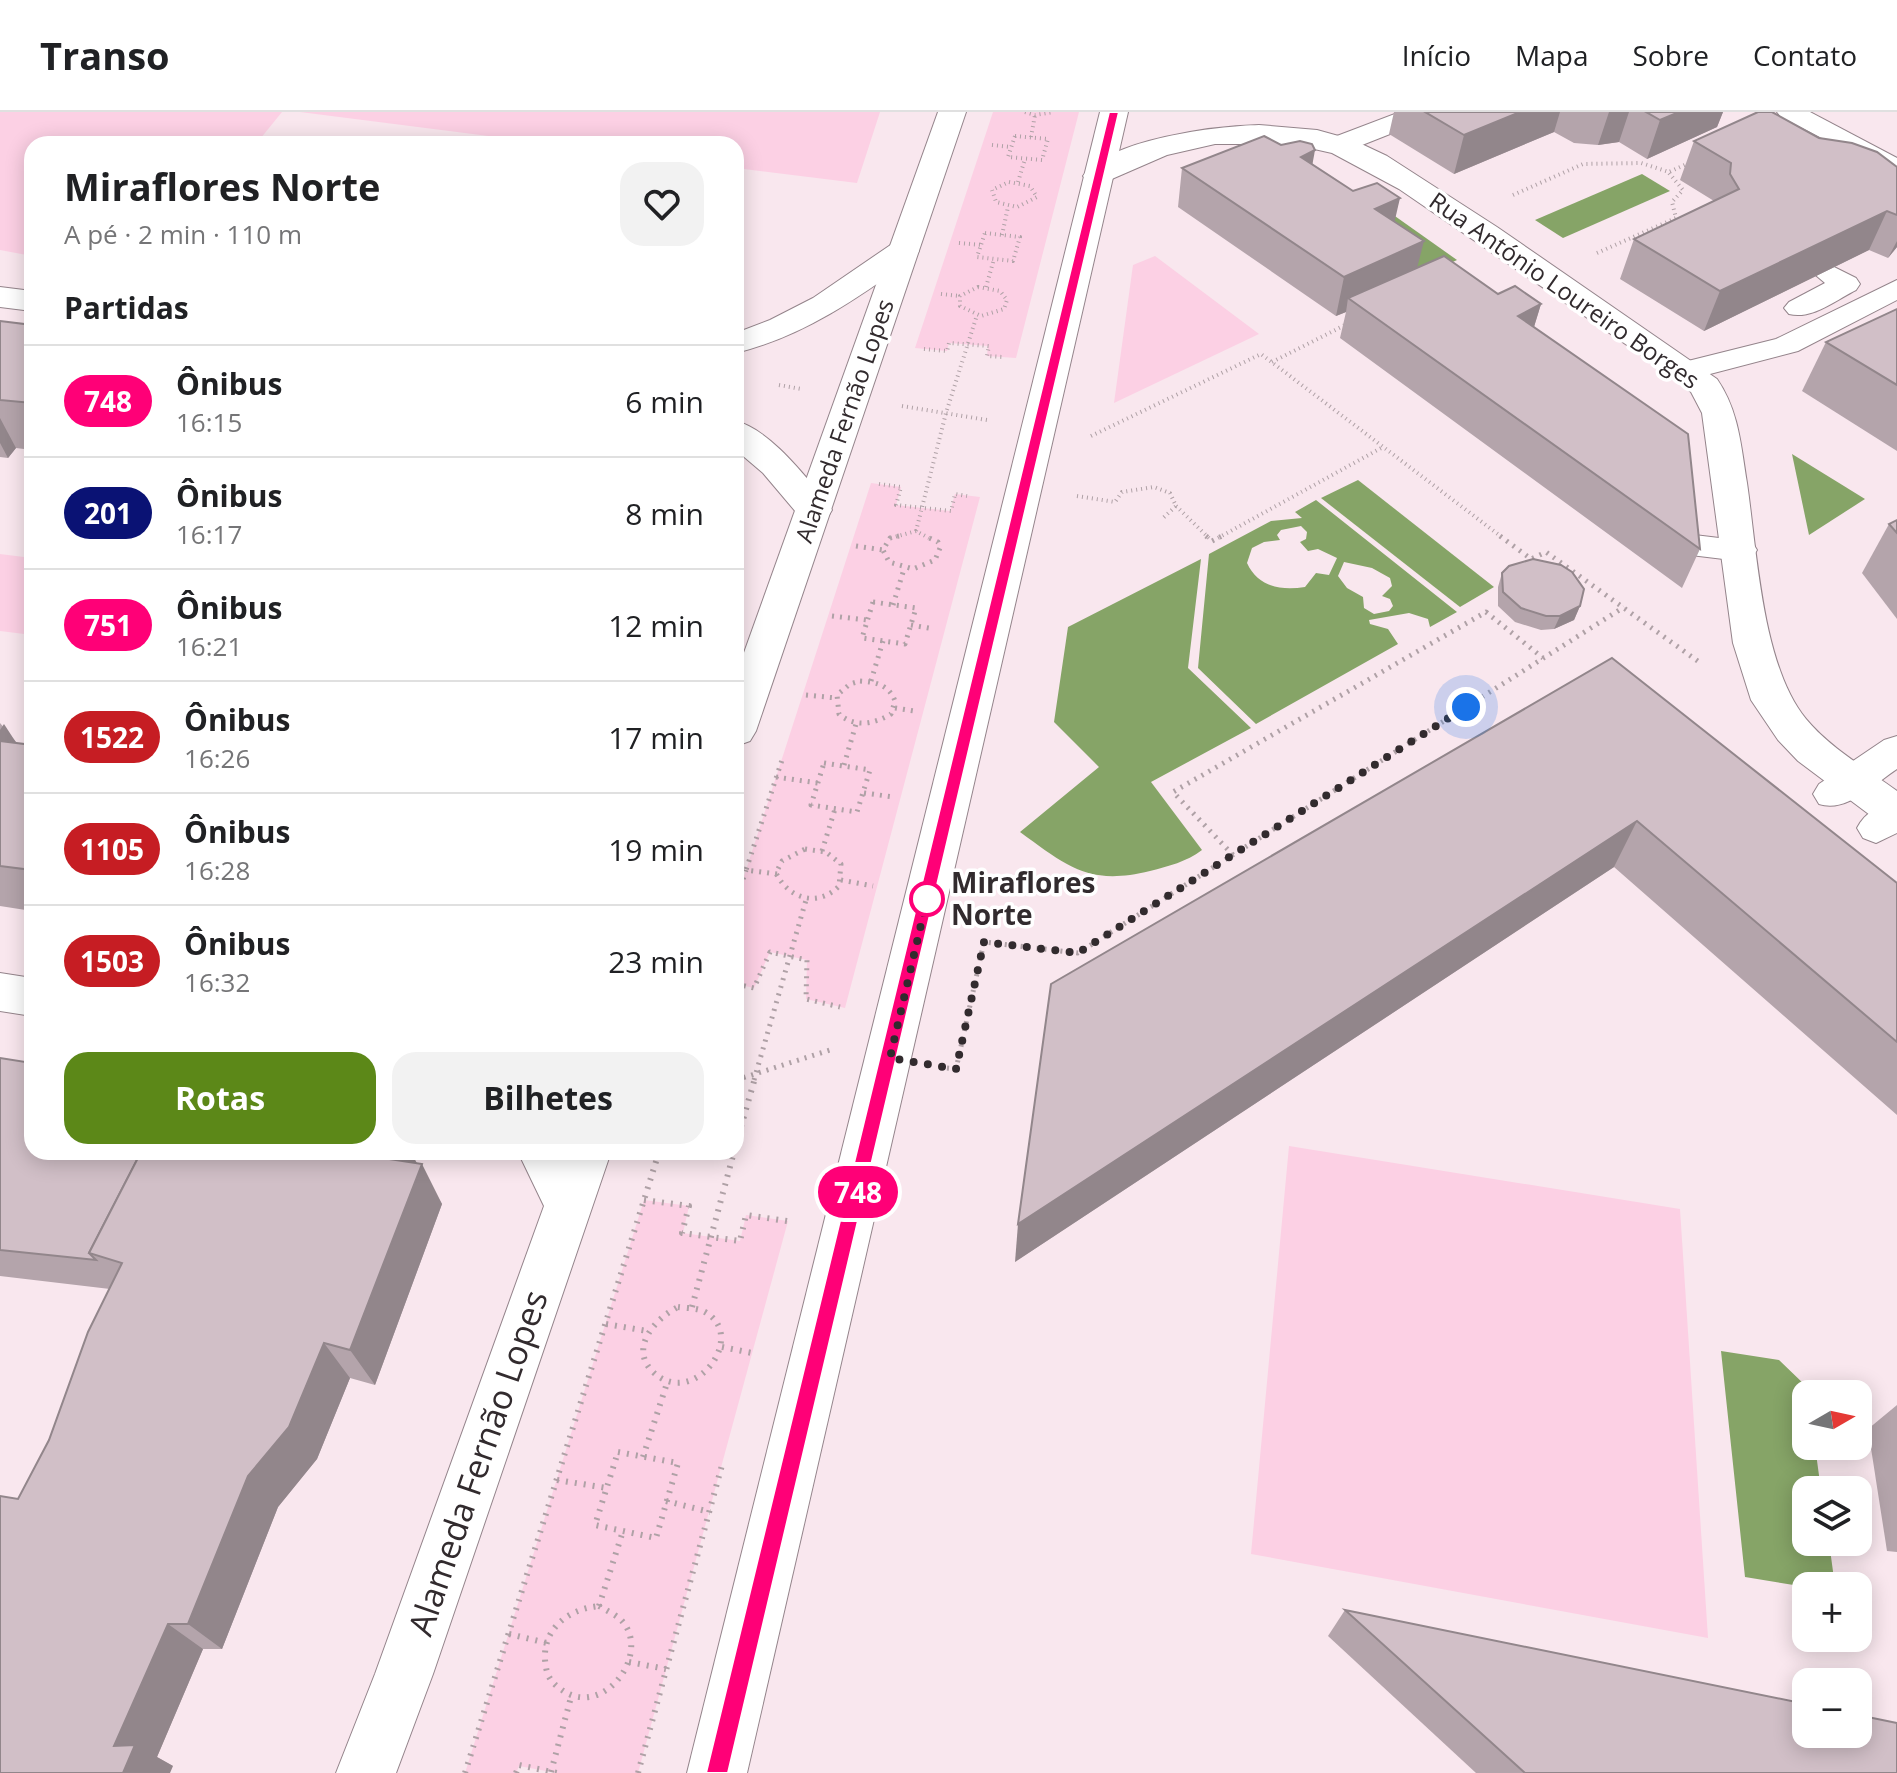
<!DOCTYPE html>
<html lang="pt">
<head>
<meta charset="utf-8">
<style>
	:root { --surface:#fff; --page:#f2f2f2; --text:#202124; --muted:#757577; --line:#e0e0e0; --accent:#5c8818 }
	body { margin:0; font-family:"Open Sans",sans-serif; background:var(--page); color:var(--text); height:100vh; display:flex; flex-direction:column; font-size:30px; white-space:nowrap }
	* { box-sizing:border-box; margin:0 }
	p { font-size:26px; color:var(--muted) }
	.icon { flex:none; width:44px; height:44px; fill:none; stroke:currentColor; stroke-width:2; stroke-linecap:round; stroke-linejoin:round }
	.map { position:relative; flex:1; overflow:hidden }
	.panel { position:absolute; left:24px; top:24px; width:720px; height:1024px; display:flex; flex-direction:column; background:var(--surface); border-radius:24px; box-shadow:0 4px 20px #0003 }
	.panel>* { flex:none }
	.badge { padding:0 16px; border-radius:26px; font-size:28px; line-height:52px }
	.needle { width:52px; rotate:81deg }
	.tools { position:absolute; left:1792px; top:1268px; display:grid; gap:16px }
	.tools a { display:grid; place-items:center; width:80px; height:80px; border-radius:16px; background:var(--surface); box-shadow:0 4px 20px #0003; font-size:40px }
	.you { position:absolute; width:40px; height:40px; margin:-20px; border:6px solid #fff; border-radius:50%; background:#1a73e8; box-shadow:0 0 0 12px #1a73e833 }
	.map>.badge { position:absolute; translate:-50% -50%; box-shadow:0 0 0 4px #fff }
	h2 { padding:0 40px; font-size:30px; line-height:72px }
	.round { display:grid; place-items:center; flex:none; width:84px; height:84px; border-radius:24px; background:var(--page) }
	.summary { display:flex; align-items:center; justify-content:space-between; height:136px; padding:0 40px }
	h1 { font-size:38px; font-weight:700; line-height:60px }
	.button { display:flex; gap:16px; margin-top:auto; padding:16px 40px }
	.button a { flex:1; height:92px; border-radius:24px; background:var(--accent); color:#fff; font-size:32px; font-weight:700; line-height:92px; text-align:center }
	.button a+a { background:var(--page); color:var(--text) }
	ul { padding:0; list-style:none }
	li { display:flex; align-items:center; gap:24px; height:112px; padding:0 40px; border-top:2px solid var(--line) }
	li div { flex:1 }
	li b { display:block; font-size:30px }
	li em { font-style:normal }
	li .badge { min-width:88px; font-weight:700; text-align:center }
	header { display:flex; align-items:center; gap:48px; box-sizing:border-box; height:112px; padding:0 40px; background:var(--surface); border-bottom:2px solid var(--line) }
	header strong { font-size:38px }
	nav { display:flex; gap:44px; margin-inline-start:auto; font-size:28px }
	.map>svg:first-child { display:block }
	.green { fill:#fcd0e4 }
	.water { fill:#86a467; fill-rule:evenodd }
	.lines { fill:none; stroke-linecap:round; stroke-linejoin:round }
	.service-casing { stroke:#94848b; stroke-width:2 }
	.minor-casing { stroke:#94848b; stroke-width:2 }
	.tertiary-casing { stroke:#94848b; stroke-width:2 }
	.path-far2 { stroke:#afa1a6; stroke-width:4; stroke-dasharray:1 4; stroke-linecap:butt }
	.path-far1 { stroke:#afa1a6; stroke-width:5; stroke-dasharray:2 6; stroke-linecap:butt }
	.path { stroke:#afa1a6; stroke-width:6; stroke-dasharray:2 7; stroke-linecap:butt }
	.service { fill:#fff; fill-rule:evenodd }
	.minor { fill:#fff; fill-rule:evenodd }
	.tertiary { fill:#fff; fill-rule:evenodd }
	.wall { fill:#b4a4ab }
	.shaded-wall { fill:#92868b }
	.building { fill:#d1bfc7; stroke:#92868b; stroke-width:2 }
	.line { fill:#f07; stroke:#fff; stroke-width:2 }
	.walk { stroke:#322b2e; stroke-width:8; stroke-dasharray:0 14.4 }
	.stop-dot { fill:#fff; stroke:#f07; stroke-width:4 }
	.labels { text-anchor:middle; stroke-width:7; stroke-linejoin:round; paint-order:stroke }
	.far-street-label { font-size:24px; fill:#322b2e; stroke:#fff }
	.stop-label { font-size:28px; font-weight:bold; fill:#322b2e; stroke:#fff; text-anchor:start }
	.near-street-label { font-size:34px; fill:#322b2e; stroke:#fff }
</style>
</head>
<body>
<header>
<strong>Transo</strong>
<nav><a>Início</a><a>Mapa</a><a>Sobre</a><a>Contato</a></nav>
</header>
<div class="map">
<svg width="1897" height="1661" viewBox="0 0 1897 1661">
	<rect width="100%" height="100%" fill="#f9e7ee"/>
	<g class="green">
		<polygon points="0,0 282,0 256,32 32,32 32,144 0,138"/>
		<polygon points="300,0 880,0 857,71 736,56 736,32 551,32"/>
		<polygon points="993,0 1079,0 1016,246 987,244 988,234 949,231 947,239 915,236"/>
		<polygon points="1155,144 1259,222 1114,291 1133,153"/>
		<polygon points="871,371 901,375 896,393 950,399 955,382 980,385 845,896 806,887 807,848 770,840 754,876 736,872 736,789"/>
		<polygon points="0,442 32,446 32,523 0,519"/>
		<polygon points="1289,1034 1680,1097 1708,1526 1251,1442"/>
		<polygon points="644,1088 689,1094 683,1121 740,1129 746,1103 788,1109 638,1661 557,1661 519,1654 516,1661 465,1661"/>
	</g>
	<g class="water">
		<polygon points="1642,62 1670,79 1563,126 1535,108"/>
		<polygon points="1392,102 1457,148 1414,168 1391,125"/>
		<polygon points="1792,342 1865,387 1809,423"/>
		<polygon points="1358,368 1494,475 1460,495 1321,386"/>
		<path d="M1316 388 1457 500 1430 515 1428 507 1409 501 1369 508 1370 512 1388 517 1398 532 1256 612 1198 556 1209 442 1271 409 1302 406 1295 400ZM1301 414 1307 420 1306 427 1300 430 1308 439 1318 437 1337 446 1329 463 1316 461 1305 475C1281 479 1258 475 1247 451L1252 436 1264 430 1280 428 1277 423 1281 418ZM1344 450 1372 456 1390 466 1392 474 1382 484 1390 487 1393 494 1389 499 1374 502 1364 496 1363 485 1347 476 1338 464Z"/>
		<path d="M1201 447 1188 556 1251 616 1151 670 1202 738C1186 750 1169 754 1150 759 1089 774 1068 755 1020 720L1099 655 1054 610 1068 515Z"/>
		<polygon points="1721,1239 1779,1248 1806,1274 1806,1334 1815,1334 1821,1378 1806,1378 1806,1430 1829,1430 1835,1474 1806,1475 1745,1465"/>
	</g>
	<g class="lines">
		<g class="service-casing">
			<g id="service">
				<polygon points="1400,0 1437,0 1433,5 1347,39 1329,39 1325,33 1329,27"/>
				<polygon points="1777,0 1810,0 1897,46 1897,65 1781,5"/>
				<path d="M1826 151 1856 166 1860 172 1856 178C1836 188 1812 208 1789 202L1784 196 1789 190 1825 171 1812 160 1816 154Z"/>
				<polygon points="1897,168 1897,188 1798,239 1687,268 1676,266 1672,259 1676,252 1776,227"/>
				<polygon points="1678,421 1752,430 1757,438 1752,446 1740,449 1666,440 1661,432 1666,424"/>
				<path d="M1897 624V657C1874 672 1847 701 1819 692L1813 682 1819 672 1884 628Z"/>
				<path d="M1897 688V721L1876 731 1863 726 1857 716C1865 700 1880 693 1897 688Z"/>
			</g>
		</g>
		<g class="minor-casing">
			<g id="minor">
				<path d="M1259 13 1317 18 1353 28 1387 44 1497 115 1717 267C1739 299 1741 334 1747 371 1757 439 1762 554 1806 607 1830 636 1867 657 1897 679V717L1882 712 1798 649 1778 628 1751 588 1733 531 1702 301 1691 280 1675 266 1399 77 1332 41 1292 32H1215L1167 43 1098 73 1088 70 1083 64C1109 27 1217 14 1259 13Z"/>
				<path d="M903 130 914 132 919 139 914 146C858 186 804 224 736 241V221L770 208 813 186 892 132Z"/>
				<polygon points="0,175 32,179 32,199 0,195"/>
				<path d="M736 309C770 318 804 363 827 390L832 398 827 406 814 410 801 406 763 361 736 338Z"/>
			</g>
		</g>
		<g class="tertiary-casing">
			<g id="tertiary">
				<polygon points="938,0 966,0 756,619 750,629 736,634 736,563"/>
				<polygon points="1100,0 1128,0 747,1661 687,1661"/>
				<polygon points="0,861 32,866 32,904 0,899"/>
				<polygon points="518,1040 611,1040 433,1562 396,1661 336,1661 375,1562 544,1094"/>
			</g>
		</g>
		<g class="path-far2">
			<polyline points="1025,0 1035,3 1054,0"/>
			<polygon points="1015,24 1048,27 1042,48 1008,45"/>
			<polyline points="1031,25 1035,3"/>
			<polyline points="992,33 1011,35"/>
			<polygon points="1009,70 1030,74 1037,85 1017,95 996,90 992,78"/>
			<polyline points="1018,70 1025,47"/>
			<polyline points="1513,83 1583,52 1641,51 1669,60 1689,51"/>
			<polygon points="985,121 1020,125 1013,149 977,145"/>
			<polyline points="1002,123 1008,95"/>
			<polyline points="959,131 982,133"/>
			<polyline points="1597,141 1676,106 1672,90 1683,78 1669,61"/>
			<polygon points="978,175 1000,179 1007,188 1004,197 981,204 960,194 960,184"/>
			<polyline points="986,175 994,147"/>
			<polyline points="941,182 960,184"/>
			<polyline points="924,237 947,239 949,231 989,234 987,244 1003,245"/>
			<polyline points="1272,250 1347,212"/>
			<polyline points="779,273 801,277"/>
			<polyline points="902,294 987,308"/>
			<polyline points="1091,324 1261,242 1503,426"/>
			<polyline points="879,372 901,375 896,393 951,399 955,382 967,384"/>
			<polyline points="1077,384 1115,390 1122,380 1154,375 1170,381 1176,394 1162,407"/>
			<polyline points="1176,394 1209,426"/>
			<polyline points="916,419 946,301 977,203"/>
			<polyline points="891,426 916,419 929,426"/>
			<polyline points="1218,426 1383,335"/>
		</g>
		<g class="path-far1">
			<polyline points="899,424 890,426 883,438 889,450 913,457 935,448 940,436 938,430 925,424"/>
			<polyline points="1206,424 1212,429 1222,424"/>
			<polyline points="1500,424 1531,447 1546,440 1699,550"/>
			<polyline points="856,434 883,438"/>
			<polygon points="873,490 916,496 905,532 862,526"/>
			<polyline points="893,493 904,457"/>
			<polyline points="832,504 867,508"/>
			<polyline points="911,513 934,517"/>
			<path d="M860 569C876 570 889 573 895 589L891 602C874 612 855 616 839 602L837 583 850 572Z"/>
			<polyline points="871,569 883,529"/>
			<polyline points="806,583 836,586"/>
			<polyline points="895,596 914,599"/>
			<polygon points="824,651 870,658 857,700 811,693"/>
			<polyline points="844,653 856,612"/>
			<polyline points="776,665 818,671"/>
			<polyline points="864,681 894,685"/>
			<path d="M805 737 826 740 841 752 839 774C819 795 789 788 776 761L782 749Z"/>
			<polyline points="822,739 835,697"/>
			<polyline points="1233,743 1173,680 1486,500 1543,546"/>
			<polyline points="777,762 746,758 782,648"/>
			<polyline points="841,768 873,774"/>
			<polyline points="736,790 746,758"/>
			<polyline points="736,872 754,876 770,840 807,848 806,887 840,895"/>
			<polyline points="947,956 956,957 984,830 1078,841 1624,495"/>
			<polyline points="736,968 830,938"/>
			<polyline points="754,968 806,788"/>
		</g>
		<g class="path">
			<polyline points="736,968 741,966"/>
			<polyline points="736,1032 755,966"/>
			<polyline points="644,1088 689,1094 682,1121 740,1129 746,1103 787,1109"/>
			<path d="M678 1195C685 1196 696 1196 703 1199 751 1222 693 1300 652 1259 629 1235 656 1206 678 1195Z"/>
			<polyline points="692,1195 734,1040"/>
			<polyline points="606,1212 647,1219"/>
			<polyline points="722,1235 752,1241"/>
			<polygon points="618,1340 678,1351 656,1426 595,1413"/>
			<polyline points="643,1345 668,1268"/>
			<polyline points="557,1368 607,1376"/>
			<polyline points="666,1389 710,1400"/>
			<path d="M599 1494C606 1498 614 1502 620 1507 655 1540 601 1612 558 1575 551 1570 547 1563 546 1555 539 1519 567 1497 599 1494Z"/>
			<polyline points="599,1494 623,1419"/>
			<polyline points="509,1522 547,1531"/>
			<polyline points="629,1550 666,1557"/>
			<polyline points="551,1660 571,1585"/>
			<polyline points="465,1661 659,1040"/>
			<polyline points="516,1661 519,1653 557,1661"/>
			<polyline points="638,1661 722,1353"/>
		</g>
		<use href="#service" class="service"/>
		<use href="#minor" class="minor"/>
		<use href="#tertiary" class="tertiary"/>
	</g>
	<g class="wall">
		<polygon points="1394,0 1723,0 1717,15 1647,47 1619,30 1598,33 1574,31 1554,20 1454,62 1389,22"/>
		<polygon points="1819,26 1897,55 1897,135 1888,146 1869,138 1704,219 1620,167 1634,127 1714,89 1680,68 1694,29"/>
		<polygon points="1313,53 1394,110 1417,156 1498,182 1541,192 1534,215 1700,437 1682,476 1340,226 1346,200 1336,204 1178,95 1182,56"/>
		<polygon points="1897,197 1897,339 1802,279 1826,230"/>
		<polygon points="0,209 32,213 32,338 16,336 8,346 0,345"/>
		<polygon points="1897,408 1897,507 1862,461 1889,412"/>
		<polygon points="1502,461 1580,494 1574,508 1554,517 1541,518 1515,510 1498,494 1498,475"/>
		<polygon points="1612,546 1897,771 1897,1003 1614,755 1015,1150"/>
		<polygon points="0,611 17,631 32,633 32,799 0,794"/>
		<polygon points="0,946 32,1040 417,1051 442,1092 375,1273 350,1266 317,1347 278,1395 222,1537 203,1537 157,1645 173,1654 0,1661 18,1387 49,1328 110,1177 0,1164"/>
		<polygon points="1897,1293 1897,1440 1887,1439 1868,1317"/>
		<polygon points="1345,1498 1897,1661 1476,1661 1328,1524"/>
	</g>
	<g class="shaded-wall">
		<polygon points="1520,0 1560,0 1554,20 1454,62 1464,23"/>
		<polygon points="1609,0 1629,0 1619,30 1598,33"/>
		<polygon points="1679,0 1723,0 1717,15 1647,47 1660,8"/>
		<polygon points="1315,38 1308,77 1301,45"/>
		<polygon points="1400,86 1391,125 1375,97"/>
		<polygon points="1887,99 1869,138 1704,219 1720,179"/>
		<polygon points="1424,129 1414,168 1348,186 1346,200 1336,204 1344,165"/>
		<polygon points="1897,129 1897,135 1888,146"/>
		<polygon points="1541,192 1529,231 1518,204"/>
		<polygon points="0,306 16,336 8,346 0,331"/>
		<polygon points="1580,494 1574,508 1554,517 1560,504"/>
		<polygon points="4,612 32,655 0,639 0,618"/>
		<polygon points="1637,709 1614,755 1015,1150 1018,1112"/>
		<polygon points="393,1040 411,1040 420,1057 422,1052 442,1092 375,1273 350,1238 389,1047"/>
		<polygon points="324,1231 350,1266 317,1347 278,1395 222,1537 188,1512 248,1364"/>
		<polygon points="168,1512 203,1537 157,1645 173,1654 170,1661 123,1661 114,1634"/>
	</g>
	<g class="building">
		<polygon points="1425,0 1520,0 1464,23"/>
		<polygon points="1646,0 1679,0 1660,8"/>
		<polygon points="1758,0 1772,0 1819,26 1852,31 1877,40 1897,55 1897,103 1887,99 1720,179 1634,127 1739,77 1730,62 1731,51 1694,29"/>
		<polygon points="1264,24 1281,33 1300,29 1312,32 1315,38 1301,45 1353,79 1377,71 1400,86 1375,97 1424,129 1344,165 1182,56"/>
		<polygon points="1444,144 1498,182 1515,174 1541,192 1518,204 1688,322 1700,437 1348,186"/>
		<polygon points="1897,197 1897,273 1826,230"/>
		<polygon points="0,209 32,213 32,291 0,288"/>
		<polygon points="1897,408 1897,421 1889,412"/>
		<polygon points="1533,447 1561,453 1572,460 1584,477 1580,494 1560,504 1546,504 1521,496 1503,480 1502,461 1509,454"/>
		<polygon points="1612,546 1897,771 1897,930 1637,709 1018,1112 1051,872"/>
		<polygon points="0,629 32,633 32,758 0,754"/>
		<polygon points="0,946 32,951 32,1040 141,1040 89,1141 96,1148 0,1138"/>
		<polygon points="141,1040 393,1040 389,1047 422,1052 350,1238 324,1231 289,1315 248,1364 188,1512 168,1512 114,1634 135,1633 123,1661 0,1661 0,1384 18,1387 49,1328 88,1220 122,1151 89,1141"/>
		<polygon points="1345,1498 1806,1592 1806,1622 1858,1622 1858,1603 1897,1611 1897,1661 1525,1661"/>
	</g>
	<polygon class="line" points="1109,0 1119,0 728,1661 706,1661"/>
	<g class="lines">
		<polyline class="walk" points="927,787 890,946 956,957 984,830 1078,841 1466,595"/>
	</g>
	<circle class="stop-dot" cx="927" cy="787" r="16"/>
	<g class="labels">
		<g class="far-street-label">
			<text transform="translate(1564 179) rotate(35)" y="8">Rua António Loureiro Borges</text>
			<text transform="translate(845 309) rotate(-71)" y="8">Alameda Fernão Lopes</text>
		</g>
		<g class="stop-label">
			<text x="951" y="781">Miraflores<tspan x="951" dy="32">Norte</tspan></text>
		</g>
		<g class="near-street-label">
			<text transform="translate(478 1351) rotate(-71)" y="12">Alameda Fernão Lopes</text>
		</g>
	</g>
</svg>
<div class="tools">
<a><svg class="needle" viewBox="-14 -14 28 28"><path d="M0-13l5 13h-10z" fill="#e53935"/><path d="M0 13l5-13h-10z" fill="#757577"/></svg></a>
<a><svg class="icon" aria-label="layers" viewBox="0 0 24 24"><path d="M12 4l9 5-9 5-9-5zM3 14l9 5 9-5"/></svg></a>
<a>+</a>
<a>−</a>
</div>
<div class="you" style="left:1466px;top:595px"></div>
<b class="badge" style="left:858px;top:1080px;background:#f07;color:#fff">748</b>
<section class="panel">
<div class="summary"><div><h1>Miraflores Norte</h1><p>A pé · 2 min · 110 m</p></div><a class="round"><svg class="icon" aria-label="heart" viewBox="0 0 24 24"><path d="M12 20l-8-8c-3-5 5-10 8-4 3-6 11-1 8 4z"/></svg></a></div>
<h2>Partidas</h2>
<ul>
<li><span class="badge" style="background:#f07;color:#fff">748</span><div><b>Ônibus</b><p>16:15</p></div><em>6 min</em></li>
<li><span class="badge" style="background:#0a1274;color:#fff">201</span><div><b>Ônibus</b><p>16:17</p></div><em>8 min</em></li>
<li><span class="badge" style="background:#f07;color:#fff">751</span><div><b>Ônibus</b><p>16:21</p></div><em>12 min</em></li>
<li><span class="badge" style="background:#c61d23;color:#fff">1522</span><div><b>Ônibus</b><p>16:26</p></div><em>17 min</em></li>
<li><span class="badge" style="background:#c61d23;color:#fff">1105</span><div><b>Ônibus</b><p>16:28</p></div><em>19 min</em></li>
<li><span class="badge" style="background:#c61d23;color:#fff">1503</span><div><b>Ônibus</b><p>16:32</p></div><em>23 min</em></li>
</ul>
<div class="button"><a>Rotas</a><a>Bilhetes</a></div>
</section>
</div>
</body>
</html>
